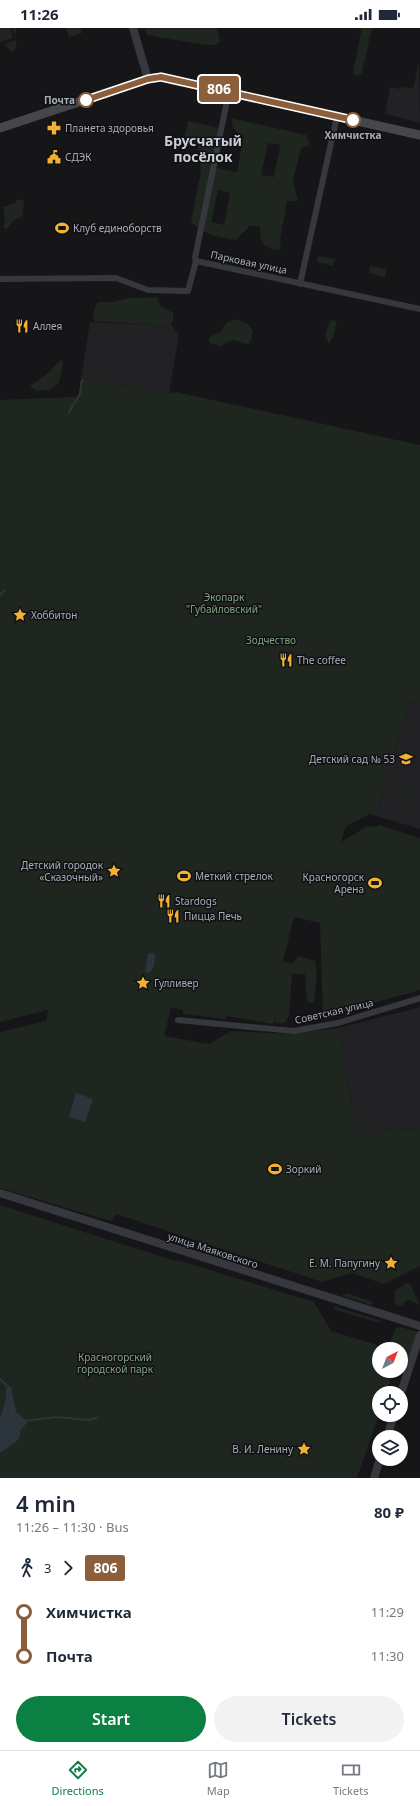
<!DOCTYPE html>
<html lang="en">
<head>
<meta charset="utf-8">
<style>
	:root { --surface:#fff; --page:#f2f2f3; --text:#1f2937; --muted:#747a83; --line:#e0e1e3; --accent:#0b8043 }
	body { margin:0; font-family:"Noto Sans",sans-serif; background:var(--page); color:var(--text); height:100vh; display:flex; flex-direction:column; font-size:15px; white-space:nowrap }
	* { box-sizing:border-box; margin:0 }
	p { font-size:13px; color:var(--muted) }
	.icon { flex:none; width:22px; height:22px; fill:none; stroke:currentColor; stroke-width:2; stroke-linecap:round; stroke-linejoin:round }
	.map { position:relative; height:1450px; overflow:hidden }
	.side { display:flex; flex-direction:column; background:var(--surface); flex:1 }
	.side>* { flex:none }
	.badge { padding:0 8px; border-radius:3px; font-size:14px; line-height:26px }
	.needle { width:26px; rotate:42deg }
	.tools { position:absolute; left:372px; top:1314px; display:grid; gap:8px }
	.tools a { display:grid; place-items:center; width:36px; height:36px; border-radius:50%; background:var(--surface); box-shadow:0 1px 3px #0004; font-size:20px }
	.map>.badge { position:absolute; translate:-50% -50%; box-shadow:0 0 0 2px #fff }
	.legs { display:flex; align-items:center; gap:6px; height:44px; padding:0 16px; font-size:13px }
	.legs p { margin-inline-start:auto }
	.overview { display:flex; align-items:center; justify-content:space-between; height:68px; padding:0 16px }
	h1 { font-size:22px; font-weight:600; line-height:30px }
	.cta { display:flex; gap:8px; margin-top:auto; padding:8px 16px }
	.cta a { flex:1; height:46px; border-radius:24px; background:var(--accent); color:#fff; font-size:16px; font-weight:600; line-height:46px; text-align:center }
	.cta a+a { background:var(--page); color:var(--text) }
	ul { padding:0 16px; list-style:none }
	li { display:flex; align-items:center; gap:14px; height:44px; font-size:15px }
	li i { display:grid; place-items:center; width:6px; height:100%; margin:0 5px; background:currentColor }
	li i::after { content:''; width:10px; height:10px; margin:-5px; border:3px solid; border-radius:50%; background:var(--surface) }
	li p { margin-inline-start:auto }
	li:first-child i { background:linear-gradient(#0000 50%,currentColor 0) }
	li:last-child i { background:linear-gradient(currentColor 50%,#0000 0) }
	.status { display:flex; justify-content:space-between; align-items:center; height:28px; padding:0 20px; background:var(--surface); direction:ltr }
	.status svg { height:11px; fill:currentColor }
	.menu { display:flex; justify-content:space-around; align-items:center; height:56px; border-top:1px solid var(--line); background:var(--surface); font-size:11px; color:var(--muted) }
	.menu a { display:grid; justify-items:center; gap:2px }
	.menu .active { color:var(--accent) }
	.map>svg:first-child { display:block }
	.built { fill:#222225 }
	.green { fill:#1e261f; fill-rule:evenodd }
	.water { fill:#2c353c }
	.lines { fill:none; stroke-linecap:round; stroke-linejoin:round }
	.stream { stroke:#2c353c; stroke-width:2 }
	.minor { stroke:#37383d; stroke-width:6 }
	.tertiary { stroke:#37383d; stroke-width:8 }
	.secondary { stroke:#45474d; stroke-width:9 }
	.line-1-casing { stroke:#fff; stroke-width:9 }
	.line-1 { stroke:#8b5e3c; stroke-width:6 }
	.stop-1-dot { fill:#fff; stroke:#8b5e3c; stroke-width:2 }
	.labels { text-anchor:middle; stroke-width:3; stroke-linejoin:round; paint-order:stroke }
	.stop-label { font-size:10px; font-weight:bold; fill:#a8adb8; stroke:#111113; text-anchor:end }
	.poi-label { font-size:10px; fill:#a8adb8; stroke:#111113; text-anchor:start }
	.street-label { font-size:10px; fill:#a8adb8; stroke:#111113 }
	.park-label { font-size:10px; fill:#7fa381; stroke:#111113 }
	.district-label { font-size:14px; font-weight:bold; fill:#c9ccd4; stroke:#111113 }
</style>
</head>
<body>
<div class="status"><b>11:26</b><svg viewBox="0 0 49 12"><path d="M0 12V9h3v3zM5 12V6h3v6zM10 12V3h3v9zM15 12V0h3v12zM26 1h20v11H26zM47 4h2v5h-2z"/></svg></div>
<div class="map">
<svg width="420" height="1450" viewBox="0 0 420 1450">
	<rect width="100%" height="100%" fill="#161618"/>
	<g class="built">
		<polygon points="0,0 10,0 13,10 0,14"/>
		<polygon points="419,33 420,95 385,86 390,59 400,61 401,58 413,61"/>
		<polygon points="90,294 172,298 179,307 169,365 81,351"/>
		<polygon points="420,672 420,801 376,788 409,675"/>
		<polygon points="420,979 420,1101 358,1104 344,1039 346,1038 339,1000"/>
	</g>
	<g class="green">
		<path d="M13 0H16C14 8 19 16 14 23L11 24 5 16 16 12Z"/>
		<polygon points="66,0 81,0 82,5 69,9"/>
		<polygon points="145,0 217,0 220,14 214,17 206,17 147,7"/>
		<polygon points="362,0 372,0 362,45 356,48 353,45 354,39"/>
		<path d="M231 90 306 107 310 117 301 120 293 153 298 173H287L280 212 281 222C263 220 260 217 260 198H250L236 212C218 209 204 207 191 194L201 143 198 115 183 119 188 93 219 100 210 139 237 144 244 107 241 108 233 100ZM268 115 280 117 274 149 261 147ZM218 162 230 165 224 197 211 194Z"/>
		<polygon points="17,171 24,173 22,189 14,192 7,201 3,200 5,192 3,179 16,175"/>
		<polygon points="318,228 335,231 333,238 317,234"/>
		<polygon points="370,238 387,241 385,249 369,245"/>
		<polygon points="157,269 160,277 173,285 173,293 171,298 93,293 95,279 98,274 113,274 129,270"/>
		<polygon points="235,291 248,296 253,303 251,313 249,316 242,315 235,312 227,314 221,318 211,316 208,313 211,308 221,304 226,295"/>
		<polygon points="330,292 337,293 334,306 329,316 325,308"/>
		<polygon points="60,332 63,334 59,355 49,362 36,363 30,358 46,347"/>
		<polygon points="81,351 169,365 176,364 420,417 420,672 409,675 376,788 370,786 346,798 341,814 368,798 377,799 379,797 420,810 420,962 334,986 323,987 320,895 294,889 283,933 292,936 299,928 315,933 317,947 314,973 311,975 307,974 305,946 292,946 289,987 285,995 275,995 276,988 273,996 227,988 225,991 183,986 183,982 171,980 164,1008 209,1016 231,1003 289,1006 339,1000 346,1038 344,1039 358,1104 420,1101 420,1238 384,1256 352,1245 322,1254 116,1186 112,1193 103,1191 0,1160 0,1004 46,993 48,982 0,994 0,372 75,369 79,367"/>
		<polygon points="405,759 414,762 409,779 400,777"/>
		<polygon points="0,1177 175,1233 180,1233 314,1274 331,1303 377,1317 379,1322 379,1343 389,1343 391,1346 389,1350 391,1351 386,1365 379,1365 379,1386 357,1450 0,1450"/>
		<polygon points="406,1255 410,1256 419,1275 418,1277 410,1272 406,1273 403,1278 394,1276 395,1263"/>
		<polygon points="346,1265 371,1273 373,1276 371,1277 343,1268"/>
		<polygon points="334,1278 381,1293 380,1295 333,1281"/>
		<polygon points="401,1299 417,1304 406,1338 401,1338 401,1321 392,1321 387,1318 387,1315 389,1316 396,1300"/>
	</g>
	<g class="water">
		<path d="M152 925 155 927C156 933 153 943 148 945L145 943 148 926Z"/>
		<polygon points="76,1065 93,1071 85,1094 69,1089"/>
		<polygon points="9,1359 11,1359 16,1384 26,1392 27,1395 21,1401 19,1410 16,1414 0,1425 0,1391 6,1371 6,1361"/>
	</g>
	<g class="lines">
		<g class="stream">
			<polyline points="81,355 83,352"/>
			<polyline points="69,384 80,366 81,357"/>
			<polyline points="0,567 5,562"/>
			<polyline points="0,1351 9,1360"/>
			<polyline points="24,1393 57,1389 88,1392 97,1390"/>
		</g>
		<g class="minor">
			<polyline points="196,233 195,230 229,63"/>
			<polyline points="0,251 116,250 148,262 188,263 196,233 420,281"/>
			<polyline points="300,256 337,88"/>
			<polyline points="178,992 294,1003 338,995 420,970"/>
		</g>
		<g class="tertiary">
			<polyline points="133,0 148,51"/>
			<polyline points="0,1165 420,1298"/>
			<polyline points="401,1365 420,1307"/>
			<polyline points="387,1409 394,1387"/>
			<polyline points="374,1450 380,1431"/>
		</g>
		<polyline class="secondary" points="0,100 148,51 161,49 420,107"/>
	</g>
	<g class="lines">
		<g class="line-1-casing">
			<polyline id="line-1" points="86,72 148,51 161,49 353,92"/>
		</g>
		<use href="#line-1" class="line-1"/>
	</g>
	<defs>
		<g id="pharmacy-bare" transform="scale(1.08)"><path d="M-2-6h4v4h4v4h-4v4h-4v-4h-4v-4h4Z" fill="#f2b134" stroke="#111113" stroke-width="2.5" paint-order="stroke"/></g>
		<g id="civic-bare" transform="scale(1.08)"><path d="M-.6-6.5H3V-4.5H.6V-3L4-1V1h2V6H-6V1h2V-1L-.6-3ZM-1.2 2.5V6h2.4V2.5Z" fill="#f2b134" stroke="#111113" stroke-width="2.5" paint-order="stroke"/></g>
		<g id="stadium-bare" transform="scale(1.08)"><path d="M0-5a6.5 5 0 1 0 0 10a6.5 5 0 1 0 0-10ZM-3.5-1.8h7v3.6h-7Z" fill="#f2b134" stroke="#111113" stroke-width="2.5" paint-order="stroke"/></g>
		<g id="restaurant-bare" transform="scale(1.08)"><path d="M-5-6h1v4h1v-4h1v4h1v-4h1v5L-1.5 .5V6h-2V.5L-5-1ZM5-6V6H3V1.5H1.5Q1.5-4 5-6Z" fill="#f2b134" stroke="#111113" stroke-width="2.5" paint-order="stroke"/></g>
		<g id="sight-bare" transform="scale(1.08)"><path d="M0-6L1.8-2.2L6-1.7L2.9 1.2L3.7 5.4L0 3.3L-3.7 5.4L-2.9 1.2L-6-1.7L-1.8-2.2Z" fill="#f2b134" stroke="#111113" stroke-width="2.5" paint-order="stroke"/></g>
		<g id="school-bare" transform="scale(1.08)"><path d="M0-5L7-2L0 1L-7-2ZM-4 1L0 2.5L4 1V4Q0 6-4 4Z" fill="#f2b134" stroke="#111113" stroke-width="2.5" paint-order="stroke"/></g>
	</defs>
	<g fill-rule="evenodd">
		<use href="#pharmacy-bare" x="54" y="100"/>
		<use href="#civic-bare" x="54" y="129"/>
		<use href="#stadium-bare" x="62" y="200"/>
		<use href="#restaurant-bare" x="22" y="298"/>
		<use href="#sight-bare" x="20" y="587"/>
		<use href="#restaurant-bare" x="286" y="632"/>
		<use href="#school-bare" x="406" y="731"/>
		<use href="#sight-bare" x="114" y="843"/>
		<use href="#stadium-bare" x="184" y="848"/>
		<use href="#stadium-bare" x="375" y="855"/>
		<use href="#restaurant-bare" x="164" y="873"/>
		<use href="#restaurant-bare" x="173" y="888"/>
		<use href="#sight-bare" x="143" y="955"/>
		<use href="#stadium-bare" x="275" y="1141"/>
		<use href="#sight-bare" x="391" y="1235"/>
		<use href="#sight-bare" x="304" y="1421"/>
	</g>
	<g class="stop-1-dot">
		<circle cx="86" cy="72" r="7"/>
		<circle cx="353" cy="92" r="7"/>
	</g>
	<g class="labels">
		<g class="stop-label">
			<text x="75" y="76">Почта</text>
			<text x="353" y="111" text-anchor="middle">Химчистка</text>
		</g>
		<g class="poi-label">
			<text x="65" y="104">Планета здоровья</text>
			<text x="65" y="133">СДЭК</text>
			<text x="73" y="204">Клуб единоборств</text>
			<text x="33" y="302">Аллея</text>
			<text x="31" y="591">Хоббитон</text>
			<text x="297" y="636">The coffee</text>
			<text x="395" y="735" text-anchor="end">Детский сад № 53</text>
			<text x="103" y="841" text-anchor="end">Детский городок<tspan x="103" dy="12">«Сказочный»</tspan></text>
			<text x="195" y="852">Меткий стрелок</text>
			<text x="364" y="853" text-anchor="end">Красногорск<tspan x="364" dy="12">Арена</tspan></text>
			<text x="175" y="877">Stardogs</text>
			<text x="184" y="892">Пицца Печь</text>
			<text x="154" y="959">Гулливер</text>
			<text x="286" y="1145">Зоркий</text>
			<text x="380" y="1239" text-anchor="end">Е. М. Папугину</text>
			<text x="293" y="1425" text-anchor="end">В. И. Ленину</text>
		</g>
		<g class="street-label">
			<text transform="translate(249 234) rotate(12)" y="4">Парковая улица</text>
			<text transform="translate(334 983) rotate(-13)" y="4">Советская улица</text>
			<text transform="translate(213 1222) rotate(18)" y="4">улица Маяковского</text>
		</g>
		<g class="park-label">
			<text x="224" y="573">Экопарк<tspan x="224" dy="12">"Губайловский"</tspan></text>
			<text x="271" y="616">Зодчество</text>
			<text x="115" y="1333">Красногорский<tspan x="115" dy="12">городской парк</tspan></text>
		</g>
		<g class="district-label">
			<text x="203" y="118">Брусчатый<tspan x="203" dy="16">посёлок</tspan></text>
		</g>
	</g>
</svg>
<div class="tools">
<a><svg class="needle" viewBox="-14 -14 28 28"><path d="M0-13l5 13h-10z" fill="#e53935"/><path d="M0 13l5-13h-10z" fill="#747a83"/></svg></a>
<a><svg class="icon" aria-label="locate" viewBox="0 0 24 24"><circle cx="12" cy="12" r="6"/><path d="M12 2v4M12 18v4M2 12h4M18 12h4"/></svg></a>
<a><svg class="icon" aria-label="layers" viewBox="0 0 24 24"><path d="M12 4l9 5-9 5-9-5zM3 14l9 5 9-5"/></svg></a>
</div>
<b class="badge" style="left:219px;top:61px;background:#8b5e3c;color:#fff">806</b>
</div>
<section class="side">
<div class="overview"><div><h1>4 min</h1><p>11:26 – 11:30 · Bus</p></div><b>80 ₽</b></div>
<div class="legs"><svg class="icon" aria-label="walk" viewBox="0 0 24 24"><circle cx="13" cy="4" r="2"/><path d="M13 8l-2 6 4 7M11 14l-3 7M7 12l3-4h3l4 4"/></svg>3<svg class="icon" aria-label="forward" viewBox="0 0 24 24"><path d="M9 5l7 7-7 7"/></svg><b class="badge" style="background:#8b5e3c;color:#fff">806</b></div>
<ul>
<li><i style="color:#8b5e3c"></i><b>Химчистка</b><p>11:29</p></li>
<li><i style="color:#8b5e3c"></i><b>Почта</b><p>11:30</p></li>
</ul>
<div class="cta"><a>Start</a><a>Tickets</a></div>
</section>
<nav class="menu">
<a class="active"><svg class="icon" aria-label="directions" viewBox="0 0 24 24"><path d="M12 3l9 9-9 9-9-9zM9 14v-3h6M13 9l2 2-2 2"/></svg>Directions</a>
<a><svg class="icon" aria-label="map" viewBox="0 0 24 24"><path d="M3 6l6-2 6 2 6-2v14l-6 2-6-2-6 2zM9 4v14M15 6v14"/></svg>Map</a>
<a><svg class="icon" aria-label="tickets" viewBox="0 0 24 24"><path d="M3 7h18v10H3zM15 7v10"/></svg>Tickets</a>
</nav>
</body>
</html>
